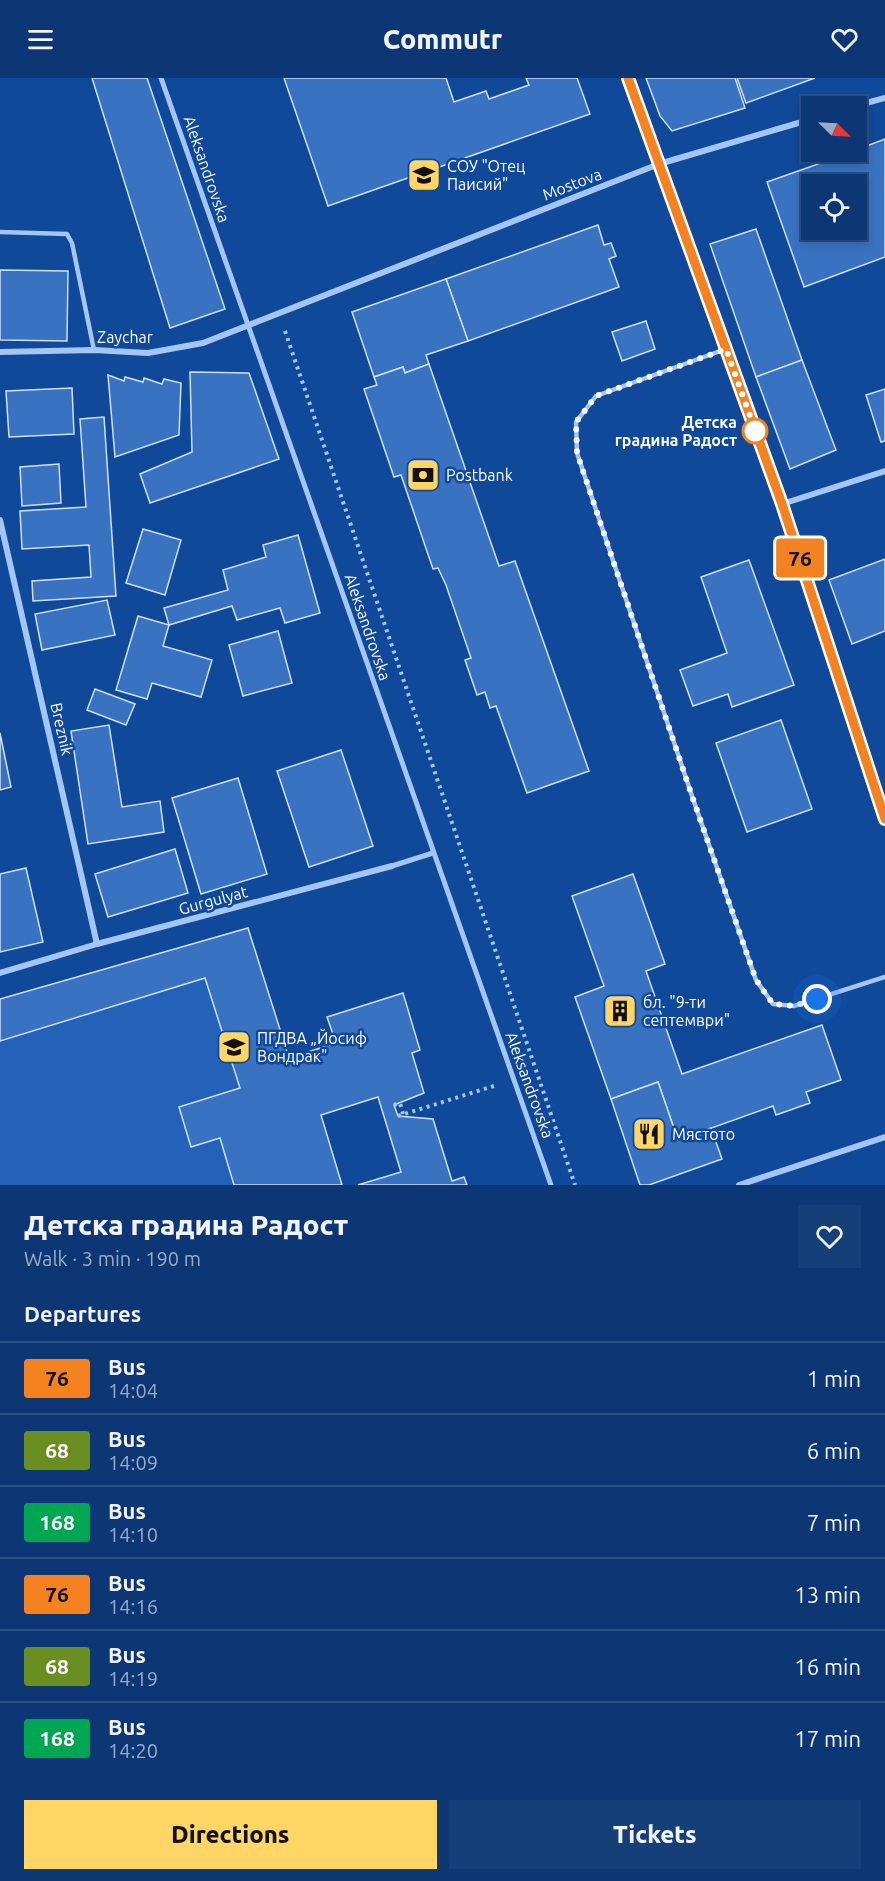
<!DOCTYPE html>
<html lang="en">
<head>
<meta charset="utf-8">
<style>
	:root { --surface:#0c3774; --page:#153f79; --text:#f1f3f6; --muted:#9aacc5; --line:#2c5186; --accent:#ffd666 }
	body { margin:0; font-family:Ubuntu,sans-serif; background:var(--page); color:var(--text); height:100vh; display:flex; flex-direction:column; font-size:22px; white-space:nowrap }
	* { box-sizing:border-box; margin:0 }
	p { font-size:20px; color:var(--muted) }
	.icon { flex:none; width:33px; height:33px; fill:none; stroke:currentColor; stroke-width:2; stroke-linecap:round; stroke-linejoin:round }
	.map { position:relative; height:1107px; overflow:hidden }
	.side { display:flex; flex-direction:column; background:var(--surface); flex:1 }
	.side>* { flex:none }
	.badge { padding:0 12px; border-radius:4px; font-size:21px; line-height:39px }
	.needle { width:39px; rotate:114deg }
	.tools { position:absolute; left:801px; top:18px; display:grid; gap:12px }
	.tools a { display:grid; place-items:center; width:66px; height:66px; border-radius:0px; background:var(--surface); box-shadow:0 3px 9px #0003,0 0 0 2px var(--line); font-size:30px }
	.you { position:absolute; width:30px; height:30px; margin:-15px; border:4px solid #fff; border-radius:50%; background:#1a73e8; box-shadow:0 0 0 9px #1a73e833 }
	.map>.badge { position:absolute; translate:-50% -50%; box-shadow:0 0 0 3px #fff }
	h2 { padding:0 24px; font-size:22px; line-height:54px }
	.round { display:grid; place-items:center; flex:none; width:63px; height:63px; border-radius:0px; background:var(--page) }
	.head { display:flex; align-items:center; justify-content:space-between; height:102px; padding:0 24px }
	h1 { font-size:28px; font-weight:800; line-height:45px }
	.primary-button { display:flex; gap:12px; margin-top:auto; padding:12px 24px }
	.primary-button a { flex:1; height:69px; border-radius:0px; background:var(--accent); color:#111; font-size:24px; font-weight:800; line-height:69px; text-align:center }
	.primary-button a+a { background:var(--page); color:var(--text) }
	ul { padding:0; list-style:none }
	li { display:flex; align-items:center; gap:18px; height:72px; padding:0 24px; border-top:2px solid var(--line) }
	li div { flex:1 }
	li b { display:block; font-size:22px }
	li em { font-style:normal }
	li .badge { min-width:66px; font-weight:700; text-align:center }
	header { display:flex; justify-content:space-between; align-items:center; height:78px; padding:0 24px; background:var(--surface); font-size:27px; font-weight:800 }
	.map>svg:first-child { display:block }
	.green { fill:#2362b8 }
	.building { fill:#3972c1; stroke:#cbe1fe; stroke-width:1.5; fill-rule:evenodd }
	.lines { fill:none; stroke-linecap:round; stroke-linejoin:round }
	.path { stroke:#a3c6f4; stroke-width:4; stroke-dasharray:3 4.5; stroke-linecap:butt }
	.service { stroke:#a3c6f4; stroke-width:4.5 }
	.pedestrian { stroke:#a3c6f4; stroke-width:5 }
	.minor { stroke:#a3c6f4; stroke-width:6 }
	.line-casing { stroke:#fff; stroke-width:14 }
	.line { stroke:#f58220; stroke-width:9 }
	.walk { stroke:#fff; stroke-width:6; stroke-dasharray:0 10.8 }
	.stop-dot { fill:#fff; stroke:#f58220; stroke-width:3 }
	.labels { text-anchor:middle; stroke-width:5; stroke-linejoin:round; paint-order:stroke }
	.poi-label { font-size:16px; fill:#fff; stroke:#10499a; text-anchor:start }
	.street-label { font-size:16px; fill:#fff; stroke:#10499a }
	.stop-label { font-size:16px; font-weight:bold; fill:#fff; stroke:#10499a; text-anchor:end }
</style>
</head>
<body>
<header><svg class="icon" aria-label="menu" viewBox="0 0 24 24"><path d="M4 6h16M4 12h16M4 18h16"/></svg>Commutr<svg class="icon" aria-label="heart" viewBox="0 0 24 24"><path d="M12 20l-8-8c-3-5 5-10 8-4 3-6 11-1 8 4z"/></svg></header>
<div class="map">
<svg width="885" height="1107" viewBox="0 0 885 1107">
	<rect width="100%" height="100%" fill="#10499a"/>
	<polygon class="green" points="205,900 240,1010 179,1030 191,1069 220,1060 234,1107 0,1107 0,963"/>
	<g class="building">
		<polygon points="92,0 147,0 225,231 170,250"/>
		<polygon points="284,0 446,0 454,24 486,13 489,21 529,7 526,0 577,0 590,36 328,128"/>
		<polygon points="646,0 735,0 745,30 672,53 660,38"/>
		<polygon points="737,0 815,0 746,25"/>
		<path d="M885 61V179L804 209 767 104 852 74H856V72ZM812 106H856V152H812Z"/>
		<polygon points="598,147 604,167 611,165 616,178 609,181 619,209 468,263 446,201"/>
		<polygon points="756,151 802,282 756,299 710,166"/>
		<polygon points="0,192 68,193 67,263 0,262"/>
		<polygon points="446,201 468,263 426,277 429,286 405,295 403,289 374,299 352,234"/>
		<polygon points="646,243 655,271 622,283 612,254"/>
		<polygon points="802,282 836,372 790,391 756,299"/>
		<polygon points="429,286 499,488 515,483 589,693 527,715 496,628 490,630 485,614 477,617 465,582 471,580 446,507 438,490 433,491 401,397 394,399 364,311 377,307 374,299 403,289 405,295"/>
		<polygon points="190,294 249,295 279,381 150,425 140,396 192,374"/>
		<polygon points="108,297 124,303 125,299 143,304 144,300 162,306 164,301 181,305 179,357 115,379"/>
		<polygon points="72,310 74,356 9,359 6,313"/>
		<polygon points="885,311 885,363 881,364 866,317"/>
		<polygon points="104,339 116,518 33,523 32,503 91,499 89,467 22,471 20,433 86,429 80,341"/>
		<polygon points="59,386 61,425 22,428 20,389"/>
		<polygon points="143,451 181,462 165,517 126,505"/>
		<polygon points="298,457 320,535 285,545 280,530 237,542 232,528 169,547 164,530 228,512 223,492 266,479 263,467"/>
		<polygon points="885,481 885,553 852,566 829,502"/>
		<polygon points="749,482 794,607 732,629 728,616 693,628 680,592 727,575 701,499"/>
		<polygon points="107,522 115,557 42,572 35,536"/>
		<polygon points="138,538 169,547 163,568 212,582 201,619 152,605 147,621 116,612"/>
		<polygon points="278,553 292,605 243,618 229,567"/>
		<polygon points="95,611 135,626 126,647 87,632"/>
		<polygon points="781,642 812,731 747,754 716,665"/>
		<polygon points="109,647 122,729 160,723 164,754 88,766 71,653"/>
		<polygon points="0,655 11,709 0,712"/>
		<polygon points="341,672 373,768 309,789 277,693"/>
		<polygon points="238,700 267,796 201,816 172,720"/>
		<polygon points="175,771 188,815 108,839 95,796"/>
		<polygon points="26,790 43,864 0,874 0,796"/>
		<polygon points="633,796 665,886 646,893 682,996 822,947 841,1002 806,1014 810,1025 776,1037 773,1028 678,1062 658,1004 611,1021 575,919 604,908 572,818"/>
		<polygon points="248,850 289,980 336,965 327,939 403,915 420,972 412,975 424,1015 394,1027 398,1038 433,1041 452,1103 464,1099 467,1107 358,1107 401,1094 378,1019 321,1037 342,1107 234,1107 220,1060 191,1069 179,1029 240,1010 205,900 0,963 0,921"/>
		<polygon points="658,1004 678,1062 711,1050 722,1081 649,1107 640,1107 611,1021"/>
	</g>
	<g class="lines">
		<g class="path">
			<polyline points="285,253 575,1107"/>
			<polyline points="394,1027 400,1025 403,1036"/>
			<polyline points="398,1038 497,1007"/>
		</g>
		<g class="service">
			<polyline points="0,154 67,156 72,165 94,272"/>
			<polyline points="726,271 596,318 576,344 577,375 692,718 756,902 773,926 794,928 885,899"/>
		</g>
		<g class="pedestrian">
			<polyline points="161,0 551,1107"/>
			<polyline points="392,788 433,775"/>
		</g>
		<g class="minor">
			<polyline points="628,0 782,426 885,741"/>
			<polyline points="855,28 885,20"/>
			<polyline points="0,274 94,272 148,275 203,265 659,86 812,41"/>
			<polyline points="782,426 885,393"/>
			<polyline points="0,442 97,866"/>
			<polyline points="0,895 97,866 392,788"/>
			<polyline points="739,1107 885,1059"/>
		</g>
	</g>
	<g class="lines">
		<g class="line-casing">
			<polyline id="line" points="628,0 782,426 885,741"/>
		</g>
		<use href="#line" class="line"/>
		<polyline class="walk" points="755,353 758,360 726,271 596,318 576,344 577,375 692,718 756,902 773,926 794,928 817,921"/>
	</g>
	<defs>
		<g id="school-square" transform="scale(1.725)"><rect x="-9" y="-9" width="18" height="18" rx="4" fill="#ffd666" stroke="#10499a"/><path d="M0-5L7-2L0 1L-7-2ZM-4 1L0 2.5L4 1V4Q0 6-4 4Z" fill="#111"/></g>
		<g id="bank-square" transform="scale(1.725)"><rect x="-9" y="-9" width="18" height="18" rx="4" fill="#ffd666" stroke="#10499a"/><path d="M-6-4H6V4H-6ZM0-2.3a2.3 2.3 0 1 0 0 4.6a2.3 2.3 0 1 0 0-4.6Z" fill="#111"/></g>
		<g id="building-square" transform="scale(1.725)"><rect x="-9" y="-9" width="18" height="18" rx="4" fill="#ffd666" stroke="#10499a"/><path d="M-4-6H4V6H1V3H-1V6H-4ZM-2.5-4.3h1.7v1.8h-1.7ZM.8-4.3h1.7v1.8H.8ZM-2.5-1h1.7V.8h-1.7ZM.8-1h1.7V.8H.8Z" fill="#111"/></g>
		<g id="restaurant-square" transform="scale(1.725)"><rect x="-9" y="-9" width="18" height="18" rx="4" fill="#ffd666" stroke="#10499a"/><path d="M-5-6h1v4h1v-4h1v4h1v-4h1v5L-1.5 .5V6h-2V.5L-5-1ZM5-6V6H3V1.5H1.5Q1.5-4 5-6Z" fill="#111"/></g>
	</defs>
	<g fill-rule="evenodd">
		<use href="#school-square" x="424" y="97"/>
		<use href="#bank-square" x="423" y="397"/>
		<use href="#building-square" x="620" y="933"/>
		<use href="#school-square" x="234" y="969"/>
		<use href="#restaurant-square" x="649" y="1056"/>
	</g>
	<circle class="stop-dot" cx="755" cy="353" r="12"/>
	<g class="labels">
		<g class="poi-label">
			<text x="447" y="94">СОУ "Отец<tspan x="447" dy="18">Паисий"</tspan></text>
			<text x="446" y="403">Postbank</text>
			<text x="643" y="930">бл. "9-ти<tspan x="643" dy="18">септември"</tspan></text>
			<text x="257" y="966">ПГДВА „Йосиф<tspan x="257" dy="18">Вондрак"</tspan></text>
			<text x="672" y="1062">Мястото</text>
		</g>
		<g class="street-label">
			<text transform="translate(207 91) rotate(71)" y="6">Aleksandrovska</text>
			<text transform="translate(572 106) rotate(-21)" y="6">Mostova</text>
			<text x="125" y="265">Zaychar</text>
			<text transform="translate(368 549) rotate(71)" y="6">Aleksandrovska</text>
			<text transform="translate(62 651) rotate(77)" y="6">Breznik</text>
			<text transform="translate(213 822) rotate(-15)" y="6">Gurgulyat</text>
			<text transform="translate(530 1007) rotate(70)" y="6">Aleksandrovska</text>
		</g>
		<g class="stop-label">
			<text x="737" y="350">Детска<tspan x="737" dy="18">градина Радост</tspan></text>
		</g>
	</g>
</svg>
<div class="tools">
<a><svg class="needle" viewBox="-14 -14 28 28"><path d="M0-13l5 13h-10z" fill="#e53935"/><path d="M0 13l5-13h-10z" fill="#9aacc5"/></svg></a>
<a><svg class="icon" aria-label="locate" viewBox="0 0 24 24"><circle cx="12" cy="12" r="6"/><path d="M12 2v4M12 18v4M2 12h4M18 12h4"/></svg></a>
</div>
<div class="you" style="left:817px;top:921px"></div>
<b class="badge" style="left:800px;top:480px;background:#f58220;color:#111">76</b>
</div>
<section class="side">
<div class="head"><div><h1>Детска градина Радост</h1><p>Walk · 3 min · 190 m</p></div><a class="round"><svg class="icon" aria-label="heart" viewBox="0 0 24 24"><path d="M12 20l-8-8c-3-5 5-10 8-4 3-6 11-1 8 4z"/></svg></a></div>
<h2>Departures</h2>
<ul>
<li><span class="badge" style="background:#f58220;color:#111">76</span><div><b>Bus</b><p>14:04</p></div><em>1 min</em></li>
<li><span class="badge" style="background:#6b8e23;color:#fff">68</span><div><b>Bus</b><p>14:09</p></div><em>6 min</em></li>
<li><span class="badge" style="background:#00a651;color:#fff">168</span><div><b>Bus</b><p>14:10</p></div><em>7 min</em></li>
<li><span class="badge" style="background:#f58220;color:#111">76</span><div><b>Bus</b><p>14:16</p></div><em>13 min</em></li>
<li><span class="badge" style="background:#6b8e23;color:#fff">68</span><div><b>Bus</b><p>14:19</p></div><em>16 min</em></li>
<li><span class="badge" style="background:#00a651;color:#fff">168</span><div><b>Bus</b><p>14:20</p></div><em>17 min</em></li>
</ul>
<div class="primary-button"><a>Directions</a><a>Tickets</a></div>
</section>
</body>
</html>
